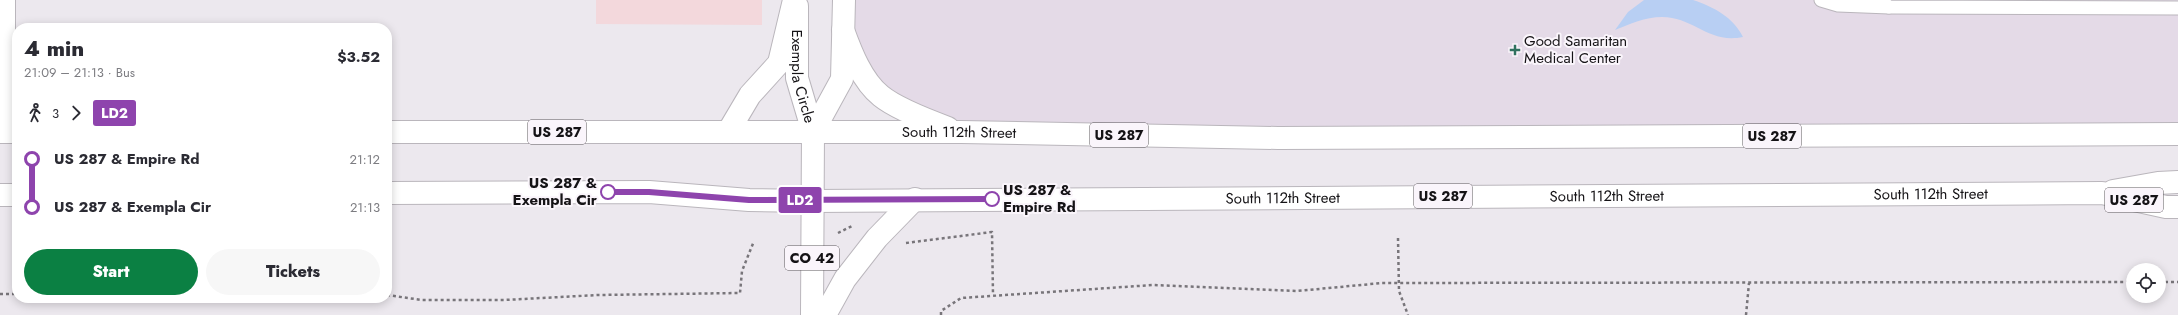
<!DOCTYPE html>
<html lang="en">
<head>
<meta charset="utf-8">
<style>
	:root { --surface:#fff; --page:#f7f7f7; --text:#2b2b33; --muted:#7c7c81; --accent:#0b8043 }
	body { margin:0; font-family:Jost,sans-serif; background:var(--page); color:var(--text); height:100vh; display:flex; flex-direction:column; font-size:15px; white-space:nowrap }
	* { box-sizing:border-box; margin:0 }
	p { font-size:13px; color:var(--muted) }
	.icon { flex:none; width:22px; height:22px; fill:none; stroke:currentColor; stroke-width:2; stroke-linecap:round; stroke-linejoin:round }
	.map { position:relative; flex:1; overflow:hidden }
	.details { position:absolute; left:12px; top:23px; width:380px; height:280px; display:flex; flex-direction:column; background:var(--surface); border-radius:16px; box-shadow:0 2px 10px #0003 }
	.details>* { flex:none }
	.badge { padding:0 8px; border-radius:3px; font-size:14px; line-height:26px }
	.controls { position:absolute; left:2126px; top:263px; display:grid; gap:8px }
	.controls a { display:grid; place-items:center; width:40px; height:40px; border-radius:50%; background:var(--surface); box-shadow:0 2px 10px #0003; font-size:20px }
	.map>.badge { position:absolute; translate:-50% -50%; box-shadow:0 0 0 2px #fff }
	.legs { display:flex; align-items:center; gap:6px; height:44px; padding:0 12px; font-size:13px }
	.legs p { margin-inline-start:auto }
	.overview { display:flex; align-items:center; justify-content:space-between; height:68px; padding:0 12px }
	h1 { font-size:22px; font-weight:800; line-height:30px }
	.action { display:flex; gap:8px; margin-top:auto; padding:8px 12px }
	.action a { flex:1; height:46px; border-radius:24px; background:var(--accent); color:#fff; font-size:16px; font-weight:800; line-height:46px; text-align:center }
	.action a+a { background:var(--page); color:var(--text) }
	ul { padding:0 12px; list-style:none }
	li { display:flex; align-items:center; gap:14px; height:48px; font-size:15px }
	li i { display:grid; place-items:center; width:6px; height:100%; margin:0 5px; background:currentColor }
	li i::after { content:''; width:10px; height:10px; margin:-5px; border:3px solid; border-radius:50%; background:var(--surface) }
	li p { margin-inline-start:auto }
	li:first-child i { background:linear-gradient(#0000 50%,currentColor 0) }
	li:last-child i { background:linear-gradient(currentColor 50%,#0000 0) }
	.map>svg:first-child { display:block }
	.commercial { fill:#f3d8dc }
	.built { fill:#e4dae7 }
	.water { fill:#b8cff3 }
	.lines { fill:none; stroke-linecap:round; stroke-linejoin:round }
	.service-casing { stroke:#bab6bc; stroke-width:15 }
	.minor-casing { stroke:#bab6bc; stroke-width:24 }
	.primary-casing { stroke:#bab6bc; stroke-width:24 }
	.path { stroke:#78757a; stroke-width:2.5; stroke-dasharray:3 3; stroke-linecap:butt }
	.service { stroke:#fff; stroke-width:13 }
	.minor { stroke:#fff; stroke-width:22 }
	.primary { stroke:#fff; stroke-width:22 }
	.line-1-casing { stroke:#fff; stroke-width:9 }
	.line-1 { stroke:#8e44ad; stroke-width:6 }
	.poi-dot { fill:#31715f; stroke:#faf5fb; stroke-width:1.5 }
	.stop-1-dot { fill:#fff; stroke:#8e44ad; stroke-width:2 }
	.labels { text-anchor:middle; stroke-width:4; stroke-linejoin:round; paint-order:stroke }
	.shield { fill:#faf5fb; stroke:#5a575b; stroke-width:1 }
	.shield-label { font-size:14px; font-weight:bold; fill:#151316 }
	.poi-label { font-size:15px; fill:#151316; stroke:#faf5fb; text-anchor:start }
	.street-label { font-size:15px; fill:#151316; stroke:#faf5fb }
	.stop-label { font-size:15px; font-weight:bold; fill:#151316; stroke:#faf5fb; text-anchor:end }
</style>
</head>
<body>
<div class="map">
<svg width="2178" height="315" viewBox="0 0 2178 315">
	<rect width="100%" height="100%" fill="#ece8ee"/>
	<polygon class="commercial" points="596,0 762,0 762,25 596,24"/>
	<polygon class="built" points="844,0 2178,0 2178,135 961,132 881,96 860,70"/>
	<path class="water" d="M1644 0H1693C1714 7 1733 17 1743 37 1708 44 1694 17 1662 17 1645 17 1630 24 1615 30L1628 12Z"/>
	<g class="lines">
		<g class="service-casing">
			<g id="service">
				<polyline points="1821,0 1838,5 1889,7"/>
				<polyline points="1879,0 1889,7 2178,8"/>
			</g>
		</g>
		<g class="minor-casing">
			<g id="minor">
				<polyline points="4,0 4,132"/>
				<path id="s1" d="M797 6V78L813 132"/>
				<polyline points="813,132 842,79 844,0"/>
			</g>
		</g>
		<g class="primary-casing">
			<g id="primary">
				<path d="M843 30C851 52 862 81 881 96 897 109 929 121 948 128"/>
				<polyline points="0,132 17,132"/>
				<path id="s2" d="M387 132H961L1278 138 2178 134"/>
				<polyline points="728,132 750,95 779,63 794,0"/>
				<polyline points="2113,191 2158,183 2178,182"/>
				<path id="s3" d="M387 193 649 192 749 200 813 201 2102 193 2166 207H2178"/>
				<polyline points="0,195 17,195"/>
				<polyline points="812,315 813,132"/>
				<polyline points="825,315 845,279 877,238 915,199"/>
			</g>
		</g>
		<g class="path">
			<polyline points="838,233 852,226"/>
			<polyline points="1398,238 1399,291 1408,315"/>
			<polyline points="906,243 992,232 993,295"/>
			<polyline points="2159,282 2178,282"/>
			<polyline points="0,294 17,294"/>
			<polyline points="387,295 422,300 504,300 598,295 740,293 742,271 754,241"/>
			<polyline points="206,298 210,298"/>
			<polyline points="941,315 941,311 961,298 1153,285 1297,291 1382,283 2133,282"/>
			<polyline points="1746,315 1749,283"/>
		</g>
		<use href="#service" class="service"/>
		<use href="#minor" class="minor"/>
		<use href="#primary" class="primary"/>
	</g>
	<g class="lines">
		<g class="line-1-casing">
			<polyline id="line-1" points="608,192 649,192 749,200 992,199"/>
		</g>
		<use href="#line-1" class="line-1"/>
	</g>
	<path class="poi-dot" d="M1513 44h4v4h4v4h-4v4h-4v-4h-4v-4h4z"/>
	<g class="stop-1-dot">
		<circle cx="608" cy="192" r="7"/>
		<circle cx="992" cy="199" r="7"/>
	</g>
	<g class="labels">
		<g class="shield">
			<rect x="528" y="120" width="58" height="24" rx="3"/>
			<rect x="1090" y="123" width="58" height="24" rx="3"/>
			<rect x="1743" y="124" width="58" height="24" rx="3"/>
			<rect x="1414" y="184" width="58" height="24" rx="3"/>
			<rect x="2105" y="188" width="58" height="24" rx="3"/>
			<rect x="785" y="246" width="54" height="24" rx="3"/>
		</g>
		<g class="shield-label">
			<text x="557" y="137">US 287</text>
			<text x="1119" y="140">US 287</text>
			<text x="1772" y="141">US 287</text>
			<text x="1443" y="201">US 287</text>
			<text x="2134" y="205">US 287</text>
			<text x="812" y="263">CO 42</text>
		</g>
		<g class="poi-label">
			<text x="1524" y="46">Good Samaritan<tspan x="1524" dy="17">Medical Center</tspan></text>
		</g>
		<g class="street-label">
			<text dy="5" stroke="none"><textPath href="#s1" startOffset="71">Exempla Circle</textPath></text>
			<text dy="5" stroke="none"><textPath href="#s2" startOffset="572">South 112th Street</textPath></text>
			<text dy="5" stroke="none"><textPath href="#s3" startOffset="1544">South 112th Street</textPath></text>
			<text dy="5" stroke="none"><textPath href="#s3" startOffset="1220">South 112th Street</textPath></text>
			<text dy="5" stroke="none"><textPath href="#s3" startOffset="896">South 112th Street</textPath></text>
		</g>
		<g class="stop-label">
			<text x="597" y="188">US 287 &amp;<tspan x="597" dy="17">Exempla Cir</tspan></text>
			<text x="1003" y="195" text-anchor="start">US 287 &amp;<tspan x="1003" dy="17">Empire Rd</tspan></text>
		</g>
	</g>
</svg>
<div class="controls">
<a><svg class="icon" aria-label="locate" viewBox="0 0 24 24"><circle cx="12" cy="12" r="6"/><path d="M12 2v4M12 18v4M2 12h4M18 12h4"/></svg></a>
</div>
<b class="badge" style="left:800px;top:200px;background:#8e44ad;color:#fff">LD2</b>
<section class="details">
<div class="overview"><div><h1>4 min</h1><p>21:09 – 21:13 · Bus</p></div><b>$3.52</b></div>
<div class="legs"><svg class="icon" aria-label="walk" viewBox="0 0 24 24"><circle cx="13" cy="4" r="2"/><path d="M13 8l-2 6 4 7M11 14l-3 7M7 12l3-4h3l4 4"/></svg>3<svg class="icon" aria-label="forward" viewBox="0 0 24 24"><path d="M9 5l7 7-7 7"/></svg><b class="badge" style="background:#8e44ad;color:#fff">LD2</b></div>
<ul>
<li><i style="color:#8e44ad"></i><b>US 287 &amp; Empire Rd</b><p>21:12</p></li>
<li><i style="color:#8e44ad"></i><b>US 287 &amp; Exempla Cir</b><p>21:13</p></li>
</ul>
<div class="action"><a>Start</a><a>Tickets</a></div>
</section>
</div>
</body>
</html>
